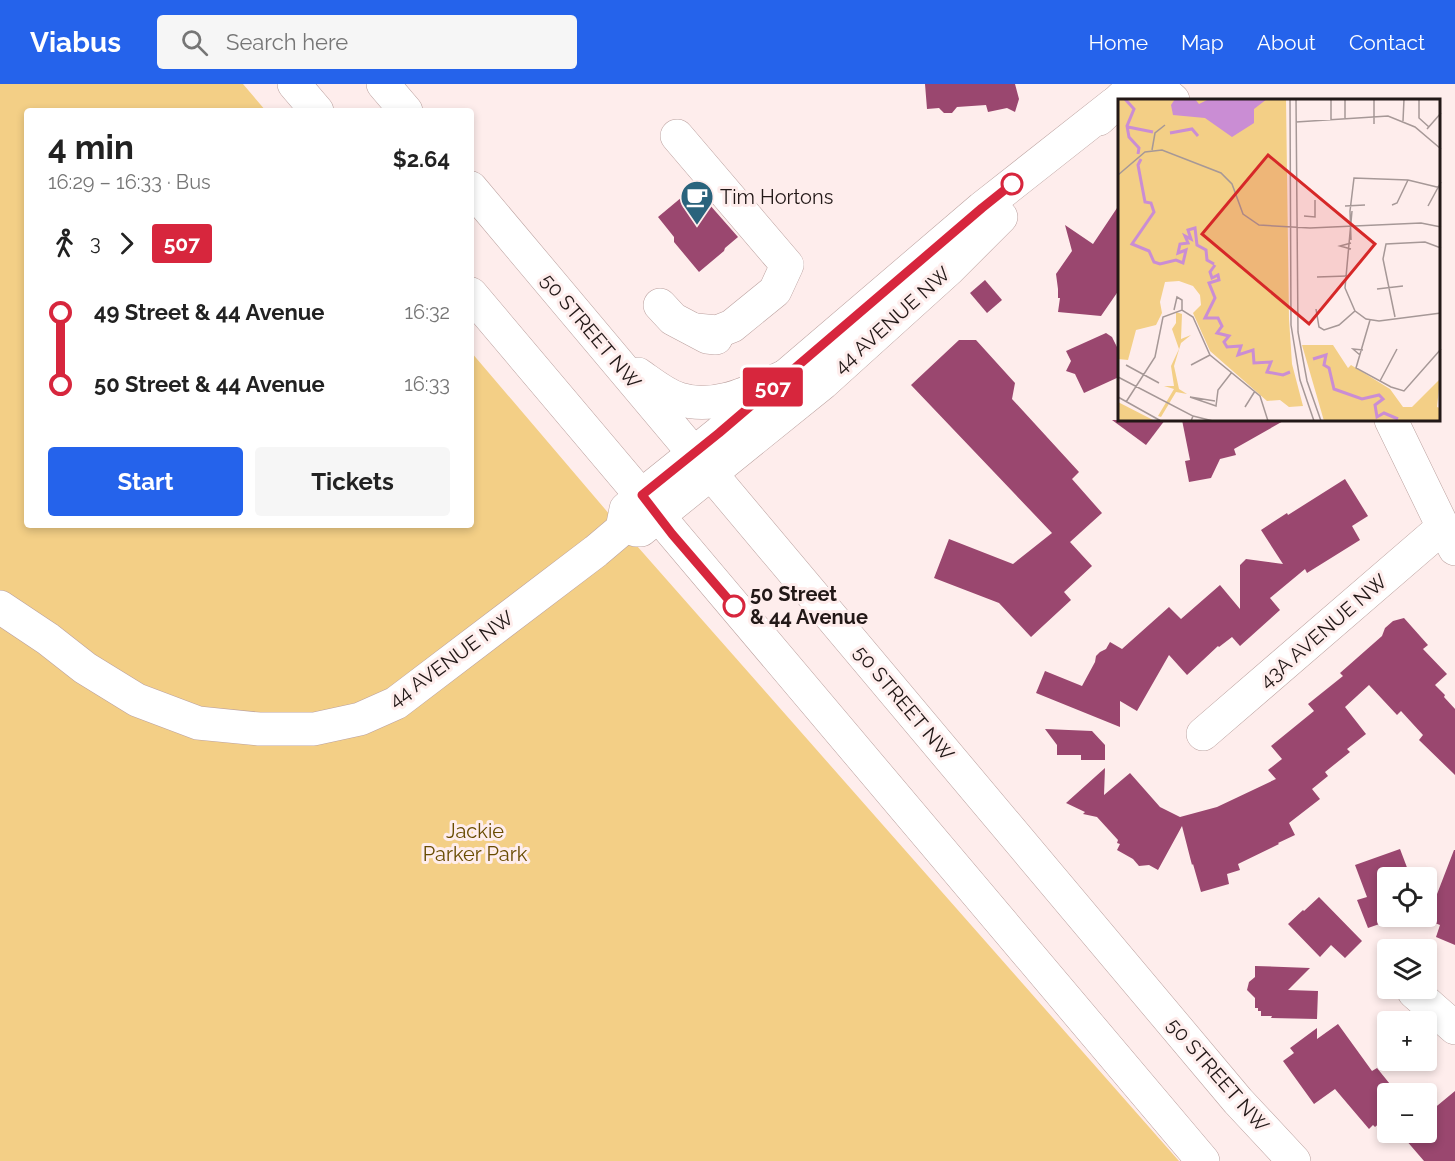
<!DOCTYPE html>
<html lang="en">
<head>
<meta charset="utf-8">
<style>
	:root { --surface:#fff; --page:#f6f6f6; --text:#222; --muted:#767676; --accent:#2563eb }
	body { margin:0; font-family:Raleway,sans-serif; background:var(--page); color:var(--text); height:100vh; display:flex; flex-direction:column; font-size:22px; white-space:nowrap }
	* { box-sizing:border-box; margin:0 }
	p { font-size:20px; color:var(--muted) }
	.icon { flex:none; width:33px; height:33px; fill:none; stroke:currentColor; stroke-width:2; stroke-linecap:round; stroke-linejoin:round }
	.map { position:relative; flex:1; overflow:hidden }
	.side { position:absolute; left:24px; top:24px; width:450px; height:420px; display:flex; flex-direction:column; background:var(--surface); border-radius:6px; box-shadow:0 3px 9px #0003 }
	.side>* { flex:none }
	.badge { padding:0 12px; border-radius:4px; font-size:21px; line-height:39px }
	.controls { position:absolute; left:1377px; top:783px; display:grid; gap:12px }
	.controls a { display:grid; place-items:center; width:60px; height:60px; border-radius:6px; background:var(--surface); box-shadow:0 3px 9px #0003; font-size:30px }
	.map>.badge { position:absolute; translate:-50% -50%; box-shadow:0 0 0 3px #fff }
	.legs { display:flex; align-items:center; gap:9px; height:66px; padding:0 24px; font-size:20px }
	.legs p { margin-inline-start:auto }
	.head { display:flex; align-items:center; justify-content:space-between; height:102px; padding:0 24px }
	h1 { font-size:33px; font-weight:700; line-height:45px }
	.action { display:flex; gap:12px; margin-top:auto; padding:12px 24px }
	.action a { flex:1; height:69px; border-radius:6px; background:var(--accent); color:#fff; font-size:24px; font-weight:700; line-height:69px; text-align:center }
	.action a+a { background:var(--page); color:var(--text) }
	ul { padding:0 24px; list-style:none }
	li { display:flex; align-items:center; gap:21px; height:72px; font-size:22px }
	li i { display:grid; place-items:center; width:9px; height:100%; margin:0 8px; background:currentColor }
	li i::after { content:''; width:15px; height:15px; margin:-8px; border:4px solid; border-radius:50%; background:var(--surface) }
	li p { margin-inline-start:auto }
	li:first-child i { background:linear-gradient(#0000 50%,currentColor 0) }
	li:last-child i { background:linear-gradient(currentColor 50%,#0000 0) }
	header { display:flex; align-items:center; gap:36px; box-sizing:border-box; height:84px; padding:0 30px; background:var(--accent); color:#fff }
	header strong { font-size:28px }
	nav { display:flex; gap:33px; margin-inline-start:auto; font-size:21px }
	.search { width:420px; height:54px; background:var(--page); display:flex; align-items:center; gap:15px; box-sizing:border-box; padding:0 21px; border-radius:6px; color:var(--muted); font-size:22px }
	.map>svg:first-child { display:block }
	.green { fill:#f3cf86 }
	.building { fill:#9a476f }
	.lines { fill:none; stroke-linecap:round; stroke-linejoin:round }
	.minor-casing { stroke:#bba19f; stroke-width:34 }
	.major-casing { stroke:#bba19f; stroke-width:34 }
	.minor { stroke:#fff; stroke-width:33 }
	.major { stroke:#fff; stroke-width:33 }
	.line-1-casing { stroke:#fff; stroke-width:14 }
	.line-1 { stroke:#d7263d; stroke-width:9 }
	.stop-1-dot { fill:#fff; stroke:#d7263d; stroke-width:3 }
	.labels { text-anchor:middle; stroke-width:6; stroke-linejoin:round; paint-order:stroke }
	.poi-label { font-size:20px; fill:#221817; stroke:#feedec; text-anchor:start }
	.street-label { font-size:20px; fill:#221817; stroke:#feedec }
	.stop-label { font-size:20px; font-weight:bold; fill:#221817; stroke:#feedec; text-anchor:start }
	.park-label { font-size:20px; fill:#684b00; stroke:#feedec }
	.inset-river { fill:none; stroke:#ca8dd4; stroke-width:3 }
	.inset-road { fill:none; stroke:#a69897; stroke-width:1.5 }
	.view { fill:#d62828; fill-opacity:0.15; stroke:#d62828; stroke-width:3 }
	.inset-edge { fill:none; stroke:#221817; stroke-width:3 }
</style>
</head>
<body>
<header>
<strong>Viabus</strong>
<div class="search"><svg class="icon" aria-label="search" viewBox="0 0 24 24"><circle cx="10" cy="10" r="6"/><path d="M15 15l6 6"/></svg>Search here</div>
<nav><a>Home</a><a>Map</a><a>About</a><a>Contact</a></nav>
</header>
<div class="map">
<svg width="1455" height="1077" viewBox="0 0 1455 1077">
	<rect width="100%" height="100%" fill="#feedec"/>
	<polygon class="green" points="0,0 243,0 266,27 27,27 27,441 471,441 471,268 622,445 1179,1077 0,1077"/>
	<g class="building">
		<polygon points="925,0 1015,0 1019,15 1015,28 1007,24 988,28 986,21 957,23 952,29 944,29 939,24 927,25"/>
		<polygon points="694,103 738,153 725,164 724,167 699,188 674,158 674,153 658,133"/>
		<polygon points="1119,121 1119,206 1101,232 1058,228 1060,214 1058,214 1058,205 1056,190 1072,167 1065,141 1093,160"/>
		<polygon points="985,196 1002,216 987,229 970,209"/>
		<polygon points="1106,249 1112,253 1119,267 1119,293 1084,309 1075,290 1066,287 1071,277 1066,267"/>
		<polygon points="959,256 976,256 1015,299 1012,315 1079,388 1072,395 1102,429 1070,458 1092,482 1064,508 1071,516 1031,553 999,519 934,494 949,455 1013,480 1052,449 911,301"/>
		<polygon points="1112,336 1165,336 1146,361"/>
		<polygon points="1182,336 1285,336 1234,365 1236,371 1220,375 1211,394 1189,398 1185,377 1190,376"/>
		<polygon points="1345,395 1368,432 1352,442 1360,456 1307,489 1305,485 1270,514 1280,526 1240,562 1232,553 1219,563 1218,562 1187,591 1169,571 1137,627 1120,617 1120,643 1036,609 1045,587 1082,602 1095,578 1096,572 1100,568 1106,565 1110,558 1122,565 1169,523 1181,535 1220,501 1240,525 1240,481 1246,475 1283,480 1261,446 1287,429 1288,431"/>
		<polygon points="1404,534 1428,561 1423,565 1447,590 1435,601 1445,611 1444,613 1455,625 1455,691 1419,656 1423,651 1401,627 1397,631 1369,601 1345,623 1366,650 1347,665 1350,668 1325,688 1328,692 1312,705 1320,715 1289,739 1295,751 1278,759 1279,760 1238,780 1240,786 1227,790 1229,800 1201,808 1193,780 1192,781 1182,742 1158,786 1149,781 1139,782 1133,775 1117,766 1120,760 1117,759 1118,756 1097,733 1083,730 1085,728 1066,719 1105,684 1104,711 1130,689 1160,723 1180,733 1217,723 1276,695 1268,686 1282,675 1271,662 1314,627 1308,620 1343,592 1340,589 1382,552 1385,544 1393,537"/>
		<polygon points="1045,645 1092,647 1105,661 1105,676 1081,676 1081,671 1057,671 1057,661"/>
		<polygon points="1400,765 1411,794 1388,794 1388,837 1368,844 1357,816 1367,813 1355,781"/>
		<polygon points="1454,766 1455,766 1455,861 1436,853 1440,841 1427,836"/>
		<polygon points="1319,813 1362,857 1345,874 1331,861 1320,873 1288,840 1303,826 1304,827"/>
		<polygon points="1255,882 1310,884 1288,906 1318,907 1317,935 1271,934 1272,932 1261,932 1261,927 1258,927 1258,924 1255,924 1255,914 1247,906 1249,898 1255,893"/>
		<polygon points="1338,940 1372,987 1377,984 1398,1010 1388,1010 1388,1032 1375,1043 1373,1041 1369,1045 1335,1005 1314,1020 1283,977 1294,969 1290,964 1317,944 1317,955"/>
		<polygon points="1455,1007 1455,1077 1424,1077 1399,1048 1426,1048 1426,1031"/>
	</g>
	<g class="lines">
		<g class="minor-casing">
			<g id="minor">
				<polyline points="1154,0 1173,16"/>
				<polyline points="1099,35 1136,0"/>
				<polyline points="677,52 787,181 775,207 732,242 717,248 696,246"/>
				<polyline points="660,221 673,235 707,253 716,254"/>
				<polyline points="1391,336 1443,443 1455,465"/>
				<polyline points="636,446 641,446 823,299 948,186 1001,133"/>
				<polyline points="0,523 48,555 85,584 137,616 198,639 259,645 314,645 360,635 396,619 596,467 622,445 626,425 642,411 719,349 982,124 1114,20"/>
				<polyline points="1203,650 1443,443"/>
				<polyline points="1414,908 1455,944"/>
			</g>
		</g>
		<g class="major-casing">
			<g id="major">
				<polyline points="294,0 317,27"/>
				<polyline points="383,0 406,27"/>
				<polyline points="471,104 1238,1017 1294,1077"/>
				<polyline points="471,210 1203,1077"/>
				<path d="M638 290C651 299 664 310 679 315 716 327 753 306 786 292"/>
			</g>
		</g>
		<use href="#minor" class="minor"/>
		<use href="#major" class="major"/>
	</g>
	<g class="lines">
		<g class="line-1-casing">
			<polyline id="line-1" points="734,522 672,450 642,411 719,349 982,124 1012,100"/>
		</g>
		<use href="#line-1" class="line-1"/>
	</g>
	<defs>
		<g id="cafe-pin" transform="scale(1.725)"><path d="M0 17L-7.5 6A9.5 9.5 0 1 1 7.5 6Z" fill="#2a637c" stroke="#feedec"/><path d="M-5.5-4.5H6V0H3Q3 3.5 0 3.5H-2.5Q-5.5 3.5-5.5 0ZM3-3.2v2h1.7v-2ZM-6 4.5H4V6H-6Z" fill="#fff"/></g>
	</defs>
	<g fill-rule="evenodd">
		<use href="#cafe-pin" x="697" y="113"/>
	</g>
	<g class="stop-1-dot">
		<circle cx="1012" cy="100" r="10"/>
		<circle cx="734" cy="522" r="10"/>
	</g>
	<g class="labels">
		<g class="poi-label">
			<text x="720" y="120">Tim Hortons</text>
		</g>
		<g class="street-label">
			<text transform="translate(892 236) rotate(-42)" y="7">44 AVENUE NW</text>
			<text transform="translate(591 247) rotate(50)" y="7">50 STREET NW</text>
			<text transform="translate(1323 547) rotate(-41)" y="7">43A AVENUE NW</text>
			<text transform="translate(451 575) rotate(-36)" y="7">44 AVENUE NW</text>
			<text transform="translate(904 619) rotate(50)" y="7">50 STREET NW</text>
			<text transform="translate(1218 991) rotate(49)" y="7">50 STREET NW</text>
		</g>
		<g class="stop-label">
			<text x="750" y="517">50 Street<tspan x="750" dy="23">&amp; 44 Avenue</tspan></text>
		</g>
		<g class="park-label">
			<text x="475" y="754">Jackie<tspan x="475" dy="23">Parker Park</tspan></text>
		</g>
	</g>
	<g transform="translate(1118 15)">
		<rect width="322" height="322" fill="#feedec"/>
		<path d="M0 0H168L171 220 174 265 185 307 171 308 162 301 149 302 92 252 75 214 83 206 82 196 75 187 61 182 47 183 42 203 44 214 38 226 18 231 10 261 0 260ZM58 213 64 215 63 240 73 236 63 244 56 267 61 290 69 295 58 293 43 318 40 317 56 290 46 287H56L53 267 61 250 54 230 58 224ZM184 246H215L230 269 233 266 272 290 285 308H294L322 280 319 308 322 309V322H206ZM0 303 37 322H0Z" fill="#f3cf86"/>
		<path d="M57 0H77L81 5 91 0H149L136 10V24L114 38 87 19 55 16 53 6Z" fill="#ca8dd4"/>
		<path class="inset-river" d="M7 0 16 10 9 27 11 38 21 49 20 55M10 28 35 33M52 34 74 30 80 37M23 60 20 66 27 103 33 104 36 113 14 145 31 152 36 163 42 165 58 161 65 164 68 151 60 154 62 145 70 144 67 137 73 140 70 131 77 129 79 146 88 151 89 161 96 165M97 166 92 173 94 179 100 176 101 181 91 184 97 199 87 219H100L104 227 99 234 111 237 106 243 109 248 123 247 120 256 135 251 136 264 153 263 149 273 165 276 172 273M195 260 208 256 206 266 211 269 216 290 244 300 261 296 265 300 257 306 259 318 266 314 280 320"/>
		<path class="inset-road" d="M172 0 173 226 182 281 196 322M178 0 180 233 189 282 203 322M213 0V22M301 0V19L311 28M227 19V0M285 22 286 0M178 23 270 17 297 28 323 50M256 25V0M309 30 323 14M34 51 37 34 47 26M0 76 27 53 44 51 103 74 114 85 125 115 141 126 192 129 303 124 323 128M274 106 279 104 290 81M227 107 247 106M310 107 323 83M234 112 227 189 237 212M186 117 197 118V101M233 141 232 112 236 79 290 81 323 89M233 150 222 147 233 144M199 178 229 177M259 190 285 187M198 210 201 228 206 231 221 226 237 212 248 220 261 222 323 214M56 211 59 198 64 201V211M277 218 265 160 268 145 307 143 323 149M252 221 238 269 273 288 286 292 323 250M242 256 235 250 245 251M8 266 41 284M73 266 92 256M0 278 75 317 73 322M262 282 279 250M0 298 43 322M97 302 72 298 98 307 100 291 114 273M8 303 37 258 45 218 64 211 75 218 92 256 142 297 150 322M127 308 137 292M75 317 95 322"/>
		<path class="view" d="M150 56 257 145 191 225 84 135Z"/>
		<rect width="322" height="322" class="inset-edge"/>
	</g>
</svg>
<div class="controls">
<a><svg class="icon" aria-label="locate" viewBox="0 0 24 24"><circle cx="12" cy="12" r="6"/><path d="M12 2v4M12 18v4M2 12h4M18 12h4"/></svg></a>
<a><svg class="icon" aria-label="layers" viewBox="0 0 24 24"><path d="M12 4l9 5-9 5-9-5zM3 14l9 5 9-5"/></svg></a>
<a>+</a>
<a>−</a>
</div>
<b class="badge" style="left:773px;top:303px;background:#d7263d;color:#fff">507</b>
<section class="side">
<div class="head"><div><h1>4 min</h1><p>16:29 – 16:33 · Bus</p></div><b>$2.64</b></div>
<div class="legs"><svg class="icon" aria-label="walk" viewBox="0 0 24 24"><circle cx="13" cy="4" r="2"/><path d="M13 8l-2 6 4 7M11 14l-3 7M7 12l3-4h3l4 4"/></svg>3<svg class="icon" aria-label="forward" viewBox="0 0 24 24"><path d="M9 5l7 7-7 7"/></svg><b class="badge" style="background:#d7263d;color:#fff">507</b></div>
<ul>
<li><i style="color:#d7263d"></i><b>49 Street &amp; 44 Avenue</b><p>16:32</p></li>
<li><i style="color:#d7263d"></i><b>50 Street &amp; 44 Avenue</b><p>16:33</p></li>
</ul>
<div class="action"><a>Start</a><a>Tickets</a></div>
</section>
</div>
</body>
</html>
